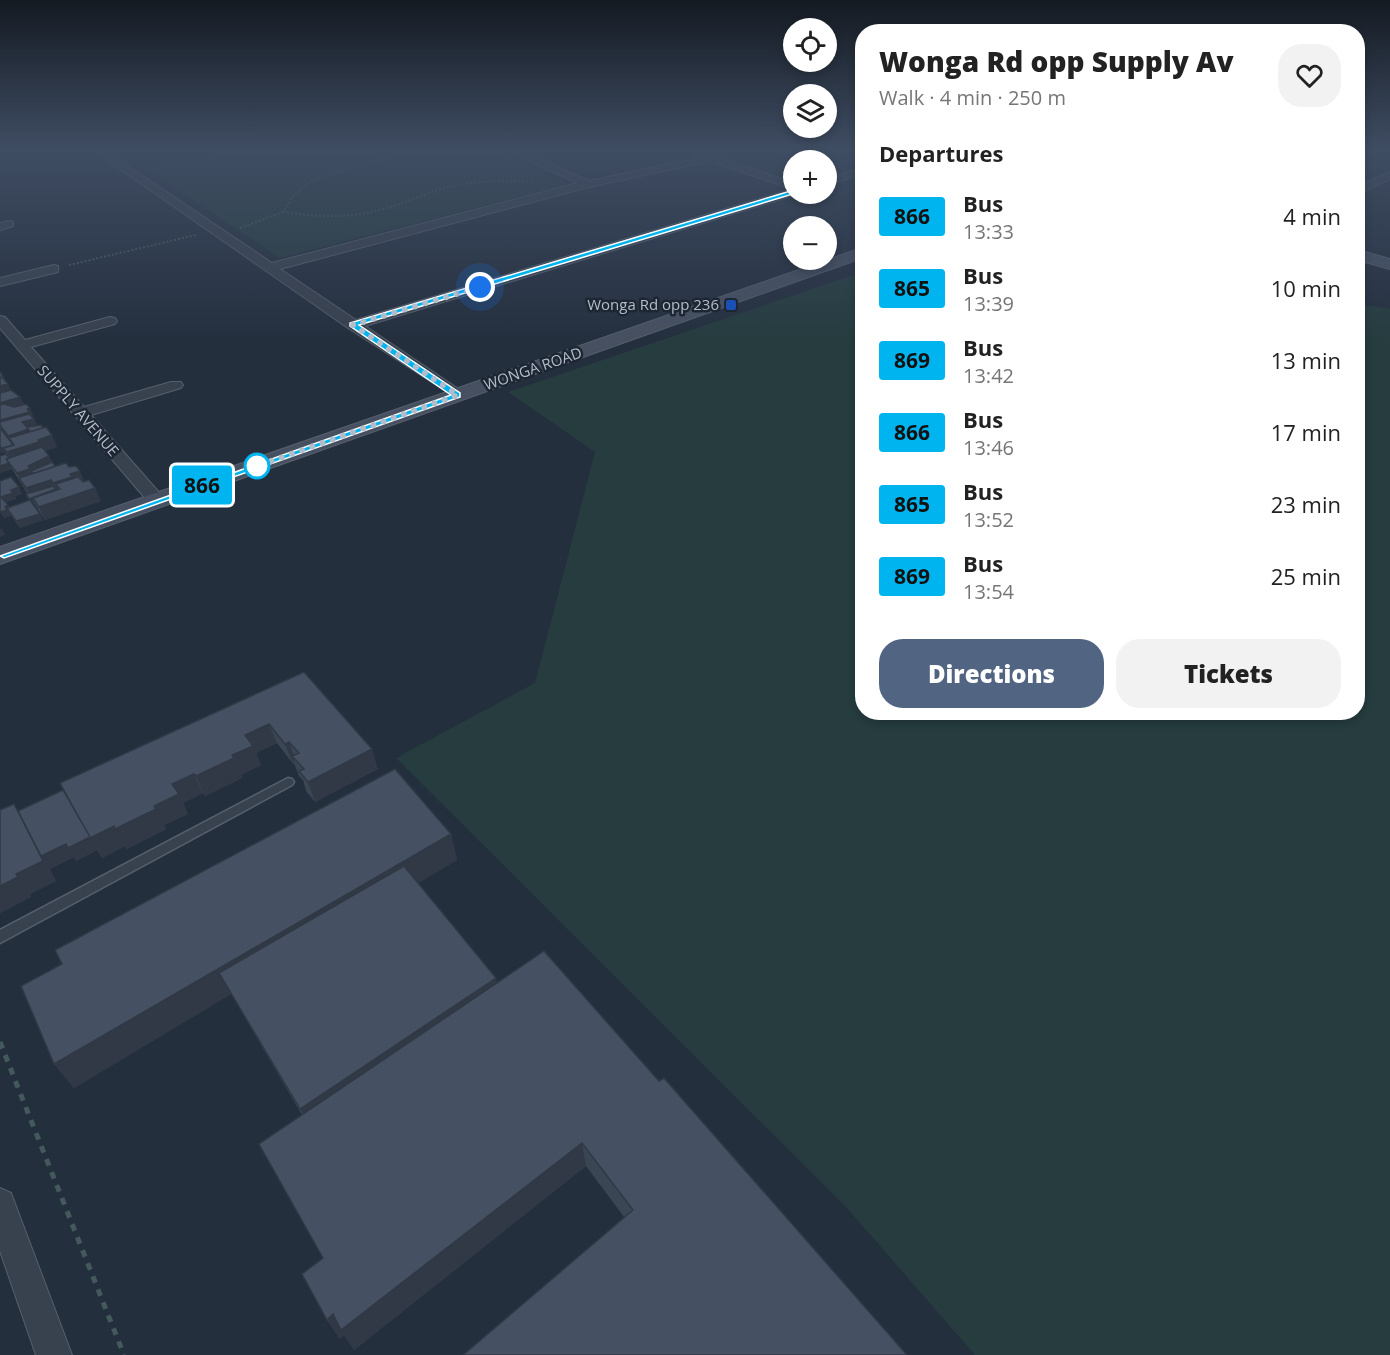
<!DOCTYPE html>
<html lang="en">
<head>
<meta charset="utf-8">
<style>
	:root { --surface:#fff; --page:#f2f2f2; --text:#222; --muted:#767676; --accent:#516482 }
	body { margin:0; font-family:"Open Sans",sans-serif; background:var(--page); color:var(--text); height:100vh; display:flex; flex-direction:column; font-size:22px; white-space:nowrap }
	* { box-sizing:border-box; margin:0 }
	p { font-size:20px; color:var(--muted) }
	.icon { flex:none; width:33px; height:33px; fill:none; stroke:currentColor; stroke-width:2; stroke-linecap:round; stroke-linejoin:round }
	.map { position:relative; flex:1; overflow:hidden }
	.panel { position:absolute; left:855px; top:24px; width:510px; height:696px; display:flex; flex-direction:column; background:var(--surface); border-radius:24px; box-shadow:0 3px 9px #0003 }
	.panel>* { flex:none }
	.badge { padding:0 12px; border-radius:4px; font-size:21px; line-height:39px }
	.buttons { position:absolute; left:783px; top:18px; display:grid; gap:12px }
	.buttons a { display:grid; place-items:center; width:54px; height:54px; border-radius:50%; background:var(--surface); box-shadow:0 3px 9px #0003; font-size:30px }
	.you { position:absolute; width:30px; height:30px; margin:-15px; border:4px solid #fff; border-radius:50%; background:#1a73e8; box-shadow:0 0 0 9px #1a73e833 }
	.map>.badge { position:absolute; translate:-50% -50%; box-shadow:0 0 0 3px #fff }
	h2 { padding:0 24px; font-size:22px; line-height:54px }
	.round { display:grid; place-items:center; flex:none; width:63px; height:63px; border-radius:24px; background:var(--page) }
	.summary { display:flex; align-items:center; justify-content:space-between; height:102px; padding:0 24px }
	h1 { font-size:28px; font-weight:800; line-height:45px }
	.primary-button { display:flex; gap:12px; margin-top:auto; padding:12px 24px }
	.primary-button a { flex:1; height:69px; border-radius:24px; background:var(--accent); color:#fff; font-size:24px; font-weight:800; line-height:69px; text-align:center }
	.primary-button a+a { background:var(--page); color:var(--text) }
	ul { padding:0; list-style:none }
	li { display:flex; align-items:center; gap:18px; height:72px; padding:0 24px }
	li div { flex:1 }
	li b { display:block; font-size:22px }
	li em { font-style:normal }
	li .badge { min-width:66px; font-weight:700; text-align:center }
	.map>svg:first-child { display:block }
	.green { fill:#263c3f }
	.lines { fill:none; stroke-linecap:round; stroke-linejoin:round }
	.lane-casing { stroke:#565f6c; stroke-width:3 }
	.street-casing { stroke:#565f6c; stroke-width:2 }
	.secondary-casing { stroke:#565f6c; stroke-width:2 }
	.path-far1 { stroke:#44595c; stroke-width:2; stroke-dasharray:2 2; stroke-linecap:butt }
	.path { stroke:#44595c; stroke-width:5; stroke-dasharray:7 7; stroke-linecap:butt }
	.lane { fill:#38414e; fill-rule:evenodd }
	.street { fill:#38414e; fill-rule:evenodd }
	.secondary { fill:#465061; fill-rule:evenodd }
	.wall { fill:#3b4654 }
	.shaded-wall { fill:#303945; fill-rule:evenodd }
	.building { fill:#455162; stroke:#303945; stroke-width:1.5 }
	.line { fill:#00b5ef; stroke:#fff; stroke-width:1.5 }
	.walk { stroke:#b4bcc9; stroke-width:6; stroke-dasharray:0 10.8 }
	.transit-dot { fill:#1a4fb4; stroke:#1d2633; stroke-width:2 }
	.stop-dot { fill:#fff; stroke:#00b5ef; stroke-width:3 }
	.labels { text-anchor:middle; stroke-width:5; stroke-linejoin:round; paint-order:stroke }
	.far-poi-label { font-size:15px; fill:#b4bcc9; stroke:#1d2633; text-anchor:end }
	.far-street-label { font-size:15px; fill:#b4bcc9; stroke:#1d2633 }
</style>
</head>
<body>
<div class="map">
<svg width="1390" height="1355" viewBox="0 0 1390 1355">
	<rect width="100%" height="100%" fill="#242f3e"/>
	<g class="green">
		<polygon points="228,150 491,150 569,184 280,258 143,167"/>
		<polygon points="862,272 862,712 1358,712 1358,304 1390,309 1390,1355 975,1355 847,1208 396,758 535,683 595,452 508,392"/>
	</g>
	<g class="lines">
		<g class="lane-casing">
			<polygon id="lane" points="288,778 292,779 294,782 292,785 0,943 0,930"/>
		</g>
		<g class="street-casing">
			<g id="street">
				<path d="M93 150H104L272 263 578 183 503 150H516L589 181 699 158 693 154 698 151 794 183V194H798L365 326 463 392 465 395 458 399 348 328ZM710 161 792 189 356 320 280 269 589 187Z"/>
				<polygon points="862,168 862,174 826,185 826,179"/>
				<polygon points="1390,172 1390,179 1358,194 1358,187"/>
				<polygon points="9,221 13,222 13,226 0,230 0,223"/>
				<polygon points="54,265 58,266 58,272 0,286 0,278"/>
				<polygon points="0,316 5,317 25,340 110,317 115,318 117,321 115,324 31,347 84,407 171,382 181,382 183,385 181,388 91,415 163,497 166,501 163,505 151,505 0,328"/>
				<polygon points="0,1188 11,1193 72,1355 36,1355 0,1251"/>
			</g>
		</g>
		<g class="secondary-casing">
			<g id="secondary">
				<polygon points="862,248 862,258 0,564 0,547"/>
				<polygon points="1358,250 1390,259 1390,269 1358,260"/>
			</g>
		</g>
		<g class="path-far1">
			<path d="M283 212C311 216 338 218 366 213 389 209 410 200 432 192 464 181 498 180 532 182"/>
			<polyline points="240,228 283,212 293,196 306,184 321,177 372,163 402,150"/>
			<polyline points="69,265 196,235"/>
		</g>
		<polyline class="path" points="0,1042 124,1355"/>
		<use href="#lane" class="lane"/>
		<use href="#street" class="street"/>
		<use href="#secondary" class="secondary"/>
	</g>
	<g class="wall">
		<polygon points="0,371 11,390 24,404 35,420 34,420 37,426 57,447 45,451 52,462 56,467 69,467 84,481 101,501 45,520 39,511 35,504 33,504 43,520 20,528 9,513 8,513 10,516 4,518 0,512 0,481 22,494 15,496 16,499 6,502 9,507 29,501 26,494 27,493 12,469 0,473 5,454 3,452 0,453"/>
		<polygon points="304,672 378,769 315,802 306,791 303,780 299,776 294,763 293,764 277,743 256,753 261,765 241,775 242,778 205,796 203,793 183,803 188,814 164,825 166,829 127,849 125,846 102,858 97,850 76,861 74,857 50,869 56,881 30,894 31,897 0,913 0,810 14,804 18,811 63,790"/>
		<polygon points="451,834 457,860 418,883 497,983 659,1081 907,1355 624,1217 586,1166 354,1350 344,1335 340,1339 327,1320 323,1258 302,1115 231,994 74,1088 54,1064"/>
	</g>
	<g class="shaded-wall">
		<polygon points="8,384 13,395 0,399 0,386"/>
		<polygon points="20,397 26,408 0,416 0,400"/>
		<polygon points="30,408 39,430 10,439 0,425 0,420"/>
		<polygon points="52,435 57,447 12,462 7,452 32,436"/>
		<polygon points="0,446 3,452 0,453"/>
		<polygon points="49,456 55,468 20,479 17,473 28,466"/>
		<polygon points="9,463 12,469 0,473 0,466"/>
		<path d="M80 471 85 483 60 489 56 484 61 495 33 500 35 504 32 505 29 499 31 498 26 488ZM71 476 53 483 56 489 55 490 52 482Z"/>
		<polygon points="19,487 22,494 15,496 16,499 4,503 1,497 11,490"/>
		<polygon points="95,488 101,501 45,520 39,507"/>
		<polygon points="8,505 11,511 7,508 10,516 4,518 0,512"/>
		<polygon points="40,514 43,520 20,528 16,521"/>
		<polygon points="0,529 2,529 5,535 0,537"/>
		<polygon points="269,724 277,743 256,753 261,765 241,775 242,778 205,796 196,776 232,755 245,735"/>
		<polygon points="289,742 296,761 292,756 294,763 293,764 285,744"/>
		<polygon points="372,749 378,769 315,802 308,782"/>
		<polygon points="194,774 203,793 183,803 188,814 164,825 154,806 172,784"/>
		<polygon points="14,804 27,824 66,844 90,837 156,809 166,829 127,849 125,846 102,858 97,850 76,861 74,857 50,869 56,881 30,894 31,897 0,913 0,886 16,874"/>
		<polygon points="451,834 457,860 232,994 219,973 231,994 74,1088 54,1064"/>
		<polygon points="496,978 502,1003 313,1132 300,1109"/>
		<polygon points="582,1143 586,1166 354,1350 344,1335 340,1339 327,1320 333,1314"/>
	</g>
	<g class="building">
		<polygon points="2,377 8,384 0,386 0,378"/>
		<polygon points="11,390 20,397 0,403 0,393"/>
		<polygon points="4,404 14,407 26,404 30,408 27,409 30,412 0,420 0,405"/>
		<polygon points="29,414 34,419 22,422 29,429 8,436 0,425 0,422"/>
		<polygon points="41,425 43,428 30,432 27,427"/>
		<polygon points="46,427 52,435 38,440 39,442 7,452 3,448 14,445 9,438"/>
		<polygon points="0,429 1,429 13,445 3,448 6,454 0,446"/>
		<polygon points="42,447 49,456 28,466 30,469 17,473 6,459"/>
		<polygon points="6,454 9,458 6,459 9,463 0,466 0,456"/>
		<polygon points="52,462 56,467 33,474 31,471"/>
		<polygon points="66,463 69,467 76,466 80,471 70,474 72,477 53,483 51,480 26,488 19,478"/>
		<polygon points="11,477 19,487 11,490 13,493 1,497 8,505 5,507 7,510 0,512 0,481"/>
		<polygon points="78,477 83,482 89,480 95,488 39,507 33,498 60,489 56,484"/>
		<polygon points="53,486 56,489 29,499 26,494"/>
		<polygon points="30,500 40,514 16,521 7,508"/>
		<polygon points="304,672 372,749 308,782 299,771 304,769 292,756 299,753 289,742 285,744 269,724 245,735 253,746 232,755 234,758 196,776 194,774 172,784 179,794 154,806 156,809 115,829 114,826 90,838 60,783"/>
		<polygon points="395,769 451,834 54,1064 21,986 62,964 55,950"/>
		<polygon points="63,790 90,837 68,848 66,844 41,856 18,811"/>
		<polygon points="14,804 43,861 16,874 18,877 0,886 0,810"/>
		<polygon points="404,866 496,978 300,1109 219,973"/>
		<polygon points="544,951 659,1081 664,1078 907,1355 463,1355 633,1210 582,1143 341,1330 333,1314 327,1320 302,1274 323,1258 259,1144"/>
	</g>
	<linearGradient id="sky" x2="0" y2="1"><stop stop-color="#141a22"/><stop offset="0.44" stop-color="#3f4d63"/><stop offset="1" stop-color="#3f4d63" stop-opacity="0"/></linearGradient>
	<rect width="1390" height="340" fill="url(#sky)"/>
	<polygon class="line" points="794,190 796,193 359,325 460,393 460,397 4,558 0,556 451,395 350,326 350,323"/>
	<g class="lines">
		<polyline class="walk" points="257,466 249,469 458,395 353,325 480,287"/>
	</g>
	<rect class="transit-dot" x="725" y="299" width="12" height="12" rx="3"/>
	<circle class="stop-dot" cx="257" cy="466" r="12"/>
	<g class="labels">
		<g class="far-poi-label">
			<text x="719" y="310">Wonga Rd opp 236</text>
		</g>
		<g class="far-street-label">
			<text transform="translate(533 369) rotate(-19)" y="5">WONGA ROAD</text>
			<text transform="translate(78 411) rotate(49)" y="5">SUPPLY AVENUE</text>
		</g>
	</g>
</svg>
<div class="buttons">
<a><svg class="icon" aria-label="locate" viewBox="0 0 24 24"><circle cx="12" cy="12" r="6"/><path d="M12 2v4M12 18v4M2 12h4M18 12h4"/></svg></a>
<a><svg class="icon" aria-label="layers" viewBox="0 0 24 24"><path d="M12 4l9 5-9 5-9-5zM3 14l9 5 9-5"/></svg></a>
<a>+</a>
<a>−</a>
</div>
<div class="you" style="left:480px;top:287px"></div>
<b class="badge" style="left:202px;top:485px;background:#00b5ef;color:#111">866</b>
<section class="panel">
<div class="summary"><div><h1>Wonga Rd opp Supply Av</h1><p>Walk · 4 min · 250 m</p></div><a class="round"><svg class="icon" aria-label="heart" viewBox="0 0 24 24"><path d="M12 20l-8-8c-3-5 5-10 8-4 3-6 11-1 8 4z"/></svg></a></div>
<h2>Departures</h2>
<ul>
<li><span class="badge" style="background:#00b5ef;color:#111">866</span><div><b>Bus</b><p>13:33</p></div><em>4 min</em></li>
<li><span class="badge" style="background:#00b5ef;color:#111">865</span><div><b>Bus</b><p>13:39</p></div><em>10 min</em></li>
<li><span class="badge" style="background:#00b5ef;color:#111">869</span><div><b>Bus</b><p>13:42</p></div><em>13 min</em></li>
<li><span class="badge" style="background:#00b5ef;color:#111">866</span><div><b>Bus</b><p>13:46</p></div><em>17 min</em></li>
<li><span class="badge" style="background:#00b5ef;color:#111">865</span><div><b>Bus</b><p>13:52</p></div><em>23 min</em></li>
<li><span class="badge" style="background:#00b5ef;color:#111">869</span><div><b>Bus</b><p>13:54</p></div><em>25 min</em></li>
</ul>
<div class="primary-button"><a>Directions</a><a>Tickets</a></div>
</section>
</div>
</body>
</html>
